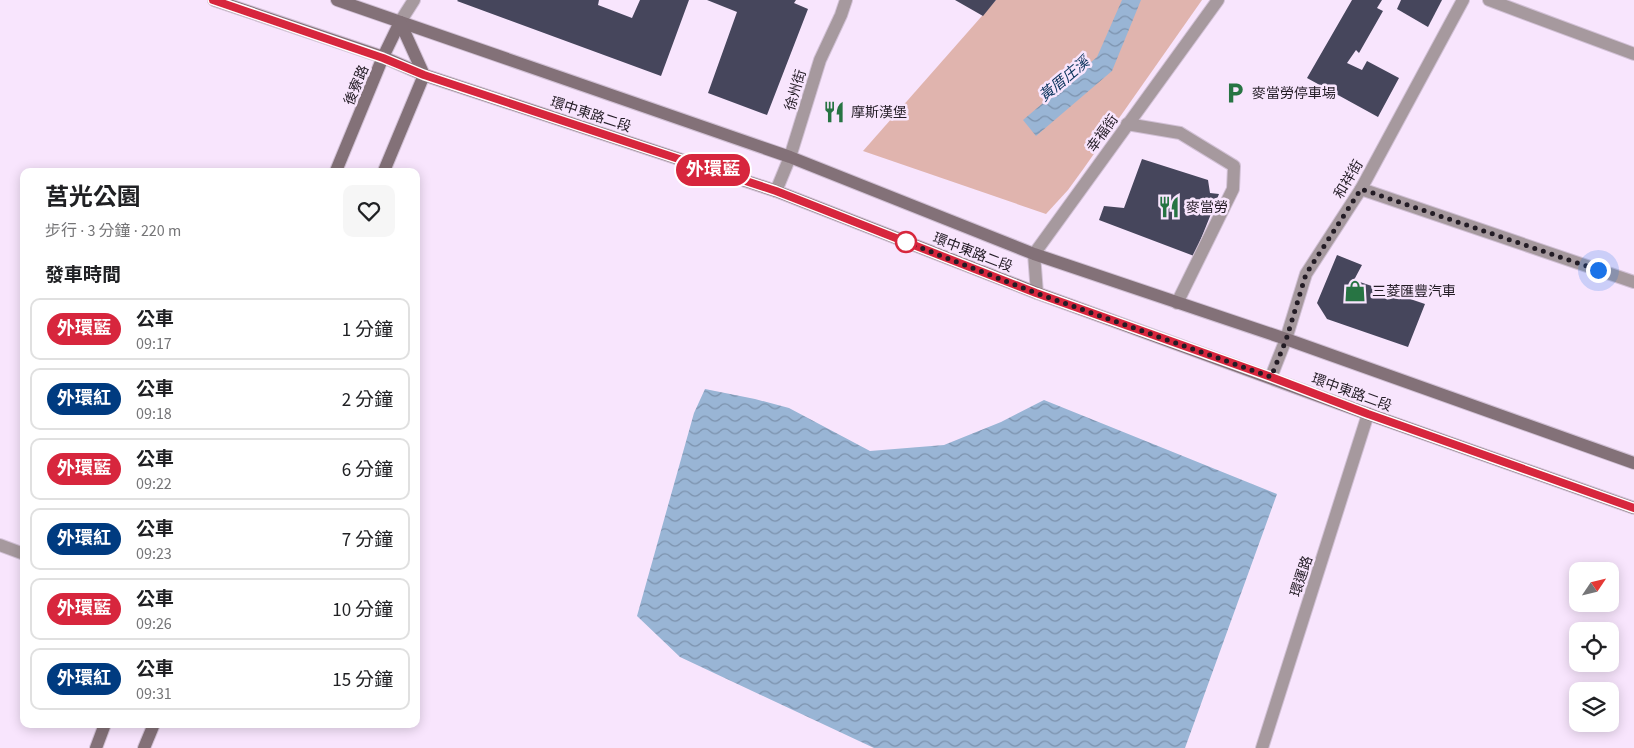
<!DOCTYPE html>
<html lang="zh-TW">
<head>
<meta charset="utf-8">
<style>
	:root { --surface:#fff; --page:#f6f6f6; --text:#202124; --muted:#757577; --line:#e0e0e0 }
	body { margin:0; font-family:"Source Sans 3","Noto Sans TC",sans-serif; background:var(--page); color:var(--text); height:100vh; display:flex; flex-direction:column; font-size:19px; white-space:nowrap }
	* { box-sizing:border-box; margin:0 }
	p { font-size:16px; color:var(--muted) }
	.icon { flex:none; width:28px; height:28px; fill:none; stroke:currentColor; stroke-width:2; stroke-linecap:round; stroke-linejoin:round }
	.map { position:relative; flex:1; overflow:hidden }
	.side { position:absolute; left:20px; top:168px; width:400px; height:560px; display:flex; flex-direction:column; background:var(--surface); border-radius:10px; box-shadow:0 2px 12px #0003 }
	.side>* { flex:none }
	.badge { padding:0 10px; border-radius:16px; font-size:18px; line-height:32px }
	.needle { width:32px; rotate:55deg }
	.tools { position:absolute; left:1569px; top:562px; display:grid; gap:10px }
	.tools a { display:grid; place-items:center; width:50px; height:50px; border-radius:10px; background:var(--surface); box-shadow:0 2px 12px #0003; font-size:25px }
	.you { position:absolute; width:25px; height:25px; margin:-12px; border:4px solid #fff; border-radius:50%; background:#1a73e8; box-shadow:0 0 0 8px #1a73e833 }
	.map>.badge { position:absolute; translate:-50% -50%; box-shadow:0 0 0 2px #fff }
	h2 { padding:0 25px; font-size:19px; line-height:45px }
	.round { display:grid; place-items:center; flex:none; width:52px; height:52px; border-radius:10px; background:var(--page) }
	.summary { display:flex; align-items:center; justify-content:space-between; height:85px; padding:0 25px }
	h1 { font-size:24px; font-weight:700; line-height:38px }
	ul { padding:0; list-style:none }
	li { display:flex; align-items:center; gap:15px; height:62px; margin:0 10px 8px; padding:0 15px; border:2px solid var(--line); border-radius:10px }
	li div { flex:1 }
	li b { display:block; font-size:19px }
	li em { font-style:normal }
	li .badge { min-width:55px; font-weight:700; text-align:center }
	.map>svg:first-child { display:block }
	.green { fill:#e0b4ae }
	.water { fill:url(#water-waves) }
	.building { fill:#46465c }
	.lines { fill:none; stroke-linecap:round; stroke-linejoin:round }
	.lane-casing { stroke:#d2c1d6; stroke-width:14 }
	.street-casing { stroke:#d2c1d6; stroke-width:14 }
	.secondary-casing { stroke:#d2c1d6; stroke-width:14 }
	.lane { stroke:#a6999e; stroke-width:12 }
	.street { stroke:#a6999e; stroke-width:12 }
	.secondary { stroke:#837178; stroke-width:12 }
	.line-casing { stroke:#fff; stroke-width:11 }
	.line { stroke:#d7263d; stroke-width:8 }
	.walk { stroke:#231c25; stroke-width:5; stroke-dasharray:0 9 }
	.stop-dot { fill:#fff; stroke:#d7263d; stroke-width:2.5 }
	.labels { text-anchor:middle; stroke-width:5; stroke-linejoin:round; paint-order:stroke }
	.street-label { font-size:14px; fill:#231c25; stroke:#f8e5fd }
	.poi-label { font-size:14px; fill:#231c25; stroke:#f8e5fd; text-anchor:start }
	.water-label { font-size:15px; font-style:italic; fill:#08325b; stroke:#f8e5fd }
</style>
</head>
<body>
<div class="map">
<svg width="1634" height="748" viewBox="0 0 1634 748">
	<defs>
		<pattern id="water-waves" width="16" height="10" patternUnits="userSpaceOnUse" patternTransform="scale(1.25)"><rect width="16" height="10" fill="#99b5d5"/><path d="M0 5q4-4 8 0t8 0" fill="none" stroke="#7c92ad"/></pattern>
	</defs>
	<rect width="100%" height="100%" fill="#f8e5fd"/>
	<polygon class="green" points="996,0 1202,0 1084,168 1068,190 1046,214 863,151"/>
	<g class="water">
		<polygon points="1122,0 1141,0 1112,71 1036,136 1023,120 1097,57"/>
		<polygon points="705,389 755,399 789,408 870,451 944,445 1001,422 1044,400 1277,494 1185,748 874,748 680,657 637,616 694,413"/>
	</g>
	<g class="building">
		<polygon points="458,0 599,0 598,5 632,18 640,0 689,0 661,76 457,1"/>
		<polygon points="707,0 796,0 794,3 808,9 767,115 708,93 737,12"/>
		<polygon points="955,0 996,0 983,16"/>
		<polygon points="1352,0 1382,0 1377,8 1383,11 1359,53 1356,50 1347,63 1362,70 1367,61 1399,78 1378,117 1307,78"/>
		<polygon points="1401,0 1442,0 1428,27 1397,9"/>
		<polygon points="1142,159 1208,180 1210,193 1219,194 1194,256 1099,220 1104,206 1124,208"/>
		<polygon points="1337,255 1362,265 1354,280 1425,304 1408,347 1327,319 1317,303"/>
	</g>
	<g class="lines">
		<g class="lane-casing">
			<g id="lane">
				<polyline points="1489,0 1634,54"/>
				<polyline points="1127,124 1180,133 1234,166 1233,189 1177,303"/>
				<polyline points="1361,189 1634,282"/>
				<polyline points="776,191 790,157 820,60 841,15 846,0"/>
				<polyline points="1037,293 1034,254 1218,0"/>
				<polyline points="1271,377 1286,339 1306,274 1361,189 1463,0"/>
			</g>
		</g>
		<g class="street-casing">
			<g id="street">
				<polyline points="400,22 414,0"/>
				<polyline points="0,545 24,554"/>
				<polyline points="1262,748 1368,414"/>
			</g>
		</g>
		<g class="secondary-casing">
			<g id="secondary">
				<polyline points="214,0 383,57 424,75 776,191 1037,293 1368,414 1634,508"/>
				<polyline points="337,0 790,157 1034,254 1286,339 1634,463"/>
				<polyline points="336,171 383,57 400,22"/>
				<polyline points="384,171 424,75 400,22"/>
				<polyline points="96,748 105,724"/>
				<polyline points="144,748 154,724"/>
			</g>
		</g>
		<use href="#lane" class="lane"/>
		<use href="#street" class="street"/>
		<use href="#secondary" class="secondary"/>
	</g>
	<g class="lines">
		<g class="line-casing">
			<polyline id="line" points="213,0 383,58 424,75 776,191 1036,293 1271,377 1368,414 1634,508"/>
		</g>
		<use href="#line" class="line"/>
		<polyline class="walk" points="906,242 1036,293 1271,377 1286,340 1306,274 1361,189 1598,270"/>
	</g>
	<defs>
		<g id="parking-bare" transform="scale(1.725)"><path d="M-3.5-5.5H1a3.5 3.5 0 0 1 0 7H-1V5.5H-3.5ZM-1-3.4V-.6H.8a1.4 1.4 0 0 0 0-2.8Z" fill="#277443" stroke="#f8e5fd" stroke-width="2.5" paint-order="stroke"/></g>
		<g id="restaurant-bare" transform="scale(1.725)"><path d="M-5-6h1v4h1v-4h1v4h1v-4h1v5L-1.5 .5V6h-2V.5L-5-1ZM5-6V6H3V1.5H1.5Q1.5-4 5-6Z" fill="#277443" stroke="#f8e5fd" stroke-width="2.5" paint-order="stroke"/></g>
		<g id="shop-bare" transform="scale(1.725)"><path d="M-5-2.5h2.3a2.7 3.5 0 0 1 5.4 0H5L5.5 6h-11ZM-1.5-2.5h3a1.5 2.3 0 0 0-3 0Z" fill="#277443" stroke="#f8e5fd" stroke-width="2.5" paint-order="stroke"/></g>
	</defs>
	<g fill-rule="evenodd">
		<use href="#parking-bare" x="1235" y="93"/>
		<use href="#restaurant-bare" x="834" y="112"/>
		<use href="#restaurant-bare" x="1169" y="207"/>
		<use href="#shop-bare" x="1355" y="291"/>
	</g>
	<circle class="stop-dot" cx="906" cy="242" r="10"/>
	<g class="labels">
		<g class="street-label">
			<text transform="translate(356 85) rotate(-67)" y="5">後寮路</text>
			<text transform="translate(795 90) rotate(-73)" y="5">徐州街</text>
			<text transform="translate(591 114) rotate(18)" y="5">環中東路二段</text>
			<text transform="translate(1102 133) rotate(-54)" y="5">幸福街</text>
			<text transform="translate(1348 179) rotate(-59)" y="5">和祥街</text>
			<text transform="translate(973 252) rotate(21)" y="5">環中東路二段</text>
			<text transform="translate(1352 392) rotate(20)" y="5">環中東路二段</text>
			<text transform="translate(1301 576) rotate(-72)" y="5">環運路</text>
		</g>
		<g class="poi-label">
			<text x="1252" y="98">麥當勞停車場</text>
			<text x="851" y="117">摩斯漢堡</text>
			<text x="1186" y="212">麥當勞</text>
			<text x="1372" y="296">三菱匯豐汽車</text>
		</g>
		<g class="water-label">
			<text transform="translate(1064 79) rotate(-40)" y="5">黃厝庄溪</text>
		</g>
	</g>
</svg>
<div class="tools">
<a><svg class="needle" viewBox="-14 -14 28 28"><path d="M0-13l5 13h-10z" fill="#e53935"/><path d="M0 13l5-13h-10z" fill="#757577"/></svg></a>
<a><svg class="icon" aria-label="locate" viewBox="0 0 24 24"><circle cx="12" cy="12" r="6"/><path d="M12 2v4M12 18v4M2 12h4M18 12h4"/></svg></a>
<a><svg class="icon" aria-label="layers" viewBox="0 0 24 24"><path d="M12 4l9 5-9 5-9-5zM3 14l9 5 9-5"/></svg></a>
</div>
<div class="you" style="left:1598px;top:270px"></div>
<b class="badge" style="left:713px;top:170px;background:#d7263d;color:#fff">外環藍</b>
<section class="side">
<div class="summary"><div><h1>莒光公園</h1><p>步行 · 3 分鐘 · 220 m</p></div><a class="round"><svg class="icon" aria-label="heart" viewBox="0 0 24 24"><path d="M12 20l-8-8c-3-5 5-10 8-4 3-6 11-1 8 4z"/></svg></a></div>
<h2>發車時間</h2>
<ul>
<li><span class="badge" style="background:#d7263d;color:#fff">外環藍</span><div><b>公車</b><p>09:17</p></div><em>1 分鐘</em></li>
<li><span class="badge" style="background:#003b80;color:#fff">外環紅</span><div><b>公車</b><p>09:18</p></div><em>2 分鐘</em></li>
<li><span class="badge" style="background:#d7263d;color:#fff">外環藍</span><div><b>公車</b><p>09:22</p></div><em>6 分鐘</em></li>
<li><span class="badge" style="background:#003b80;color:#fff">外環紅</span><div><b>公車</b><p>09:23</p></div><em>7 分鐘</em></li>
<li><span class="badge" style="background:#d7263d;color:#fff">外環藍</span><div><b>公車</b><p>09:26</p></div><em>10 分鐘</em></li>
<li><span class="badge" style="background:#003b80;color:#fff">外環紅</span><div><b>公車</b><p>09:31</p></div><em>15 分鐘</em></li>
</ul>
</section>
</div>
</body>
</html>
